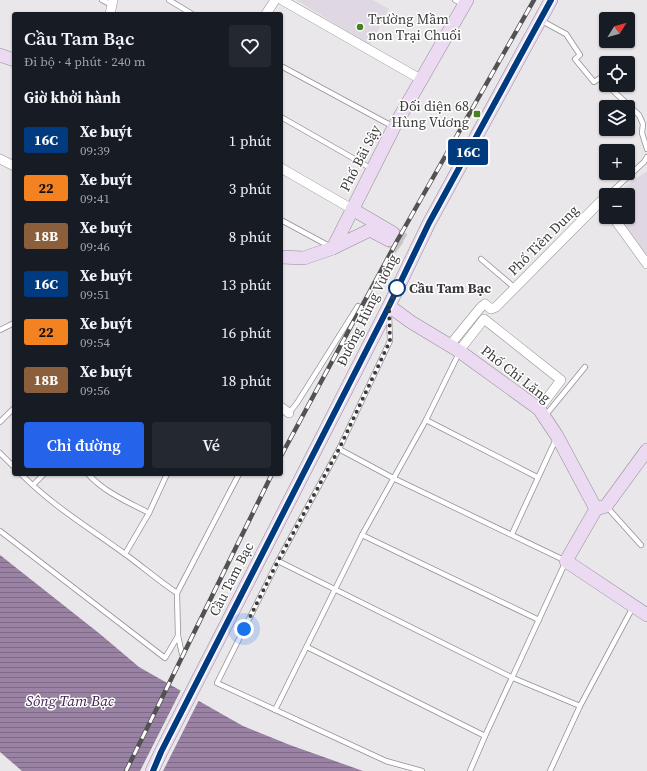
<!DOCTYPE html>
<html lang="vi">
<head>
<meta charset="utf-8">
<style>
	:root { --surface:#171b24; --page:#242831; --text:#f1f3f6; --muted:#9ea1a6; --accent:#2563eb }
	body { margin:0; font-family:"Source Serif 4",serif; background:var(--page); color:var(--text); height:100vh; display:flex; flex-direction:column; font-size:15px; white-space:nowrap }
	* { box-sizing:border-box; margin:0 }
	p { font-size:13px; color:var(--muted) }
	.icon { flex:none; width:22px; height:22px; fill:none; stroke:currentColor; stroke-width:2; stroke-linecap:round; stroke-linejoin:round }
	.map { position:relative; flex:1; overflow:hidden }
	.side { position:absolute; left:12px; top:12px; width:271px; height:464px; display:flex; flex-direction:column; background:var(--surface); border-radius:4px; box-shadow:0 1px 3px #0004 }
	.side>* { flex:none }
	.badge { padding:0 8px; border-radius:3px; font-size:14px; line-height:26px }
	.needle { width:26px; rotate:53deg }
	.fabs { position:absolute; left:599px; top:12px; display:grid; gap:8px }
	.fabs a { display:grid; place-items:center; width:36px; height:36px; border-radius:4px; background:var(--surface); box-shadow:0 1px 3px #0004; font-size:20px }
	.you { position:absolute; width:20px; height:20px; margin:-10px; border:3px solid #fff; border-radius:50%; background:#1a73e8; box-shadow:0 0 0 6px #1a73e833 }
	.map>.badge { position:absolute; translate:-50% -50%; box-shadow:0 0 0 2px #fff }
	h2 { padding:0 12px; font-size:15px; line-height:36px }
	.round { display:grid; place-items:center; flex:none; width:42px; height:42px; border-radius:4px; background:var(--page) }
	.head { display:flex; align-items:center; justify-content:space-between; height:68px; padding:0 12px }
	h1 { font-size:19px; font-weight:600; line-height:30px }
	.cta { display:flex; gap:8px; margin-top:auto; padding:8px 12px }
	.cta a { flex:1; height:46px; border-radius:4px; background:var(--accent); color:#fff; font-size:16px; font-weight:600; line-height:46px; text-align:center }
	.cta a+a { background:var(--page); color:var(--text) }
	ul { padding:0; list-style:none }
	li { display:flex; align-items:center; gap:12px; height:48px; padding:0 12px }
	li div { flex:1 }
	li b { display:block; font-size:15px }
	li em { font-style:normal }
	li .badge { min-width:44px; font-weight:700; text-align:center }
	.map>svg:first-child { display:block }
	.built { fill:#dfd8e2 }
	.water { fill:url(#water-rules) }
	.pier { fill:#e9e7ea }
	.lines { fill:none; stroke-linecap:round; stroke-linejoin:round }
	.secondary-tunnel { stroke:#c7c5c7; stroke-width:13; stroke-dasharray:13 6; stroke-linecap:butt }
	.lane-casing { stroke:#929093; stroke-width:6 }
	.street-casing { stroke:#929093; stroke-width:10 }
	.secondary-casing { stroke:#929093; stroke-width:14 }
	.lane { stroke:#fff; stroke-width:4.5 }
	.street { stroke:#fff; stroke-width:9 }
	.secondary { stroke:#ecdaf3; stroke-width:13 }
	.rail-casing { stroke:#535253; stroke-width:4.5 }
	.rail { stroke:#fff; stroke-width:3; stroke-dasharray:9; stroke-linecap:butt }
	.line-casing { stroke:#fff; stroke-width:9 }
	.line { stroke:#003b80; stroke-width:6 }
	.walk { stroke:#3d3c3d; stroke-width:4; stroke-dasharray:0 7.2 }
	.poi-dot { fill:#46821f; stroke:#fff; stroke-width:1.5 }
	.stop-dot { fill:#fff; stroke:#003b80; stroke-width:2 }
	.labels { text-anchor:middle; stroke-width:3; stroke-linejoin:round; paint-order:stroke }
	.poi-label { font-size:14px; fill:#3d3c3d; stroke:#fff; text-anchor:start }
	.street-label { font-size:14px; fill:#3d3c3d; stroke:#fff }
	.stop-label { font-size:14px; font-weight:bold; fill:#3d3c3d; stroke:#fff; text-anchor:start }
	.water-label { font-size:15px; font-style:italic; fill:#452451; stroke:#fff }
</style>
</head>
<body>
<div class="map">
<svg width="647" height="771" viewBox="0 0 647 771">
	<defs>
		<pattern id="water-rules" width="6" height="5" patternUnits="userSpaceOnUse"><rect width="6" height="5" fill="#9982a3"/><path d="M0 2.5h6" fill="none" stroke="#7e6c86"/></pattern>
	</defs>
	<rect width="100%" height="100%" fill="#e9e7ea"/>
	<g class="built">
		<polygon points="296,0 373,0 389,9 370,45"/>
		<polygon points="647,171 647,258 619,217 628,217 628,195 613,195"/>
	</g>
	<polygon class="water" points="0,555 100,634 139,667 243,726 290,745 363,771 22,771 0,752"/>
	<polygon class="pier" points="181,690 199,700 163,771 140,771"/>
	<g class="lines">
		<g class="secondary-tunnel">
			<polyline points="393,233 406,241"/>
			<polyline points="389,240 401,249"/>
		</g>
		<g class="lane-casing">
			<g id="lane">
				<polyline points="102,0 112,5"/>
				<polyline points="169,0 192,14"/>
				<polyline points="455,0 464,5"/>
				<polyline points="542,21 566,34 580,55 575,59 594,82 600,78 606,84"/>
				<polyline points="281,66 392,126"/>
				<polyline points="607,85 639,115 643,124 642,133 647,149"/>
				<polyline points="281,117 372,169"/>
				<polyline points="608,195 644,162 647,157"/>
				<polyline points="281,220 331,247"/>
				<polyline points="481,259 515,288"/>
				<polyline points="389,314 390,341 339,449 278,561 217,683 386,761 422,771"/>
				<polyline points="0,330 14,323"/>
				<polyline points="289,413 297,403 358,306"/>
				<polyline points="545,416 585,367"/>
				<polyline points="426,420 537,477"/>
				<polyline points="0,422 14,408"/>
				<polyline points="339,449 393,478 566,561 485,736 470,771"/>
				<polyline points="0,453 14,467"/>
				<path d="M21 474C54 507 88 527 125 554 143 567 159 581 177 593L178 636 182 654"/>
				<path d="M88 474C104 492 128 502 149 513"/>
				<polyline points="33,485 44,474"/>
				<polyline points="606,506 641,545"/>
				<polyline points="0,531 165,658 178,636"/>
				<polyline points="512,534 556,439"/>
				<polyline points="362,535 539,620"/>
				<polyline points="125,554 149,513 167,474"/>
				<polyline points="278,561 513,678 580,706"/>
				<polyline points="177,593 239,474"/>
				<polyline points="307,647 485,736"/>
				<polyline points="275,710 362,535 426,420 459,353"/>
				<polyline points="550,771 580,706 633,607"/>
			</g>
		</g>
		<g class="street-casing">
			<g id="street">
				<polyline points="282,0 422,80"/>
				<polyline points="110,14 113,0"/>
				<polyline points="266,14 275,0"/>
				<polyline points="0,159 14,166"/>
				<polyline points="281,168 352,209"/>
				<polyline points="613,217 647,264"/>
				<polyline points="450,345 481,307 485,304 491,309 496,307 601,201 606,207"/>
				<polyline points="459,351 484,319 561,380 539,409"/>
				<polyline points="281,407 289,413"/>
			</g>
		</g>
		<g class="secondary-casing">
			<g id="secondary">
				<polyline points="0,55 14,60"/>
				<polyline points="352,209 393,233"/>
				<polyline points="333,248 394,127 467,0"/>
				<polyline points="281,257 304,258 333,248 370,230 389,240"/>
				<polyline points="389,306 411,322 459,351 539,409 557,436 596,509 566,561 647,615"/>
				<polyline points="596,509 606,506 647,450"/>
				<polyline points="152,771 161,752 389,306 429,223 551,0"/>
			</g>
		</g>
		<use href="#lane" class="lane"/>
		<use href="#street" class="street"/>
		<use href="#secondary" class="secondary"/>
		<g class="rail-casing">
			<g id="rail">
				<polyline points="281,456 397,241 534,0"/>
				<polyline points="126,771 272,474"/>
			</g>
		</g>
		<use href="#rail" class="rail"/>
	</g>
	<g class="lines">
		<g class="line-casing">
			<polyline id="line" points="153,771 161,752 389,306 429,223 551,0"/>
		</g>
		<use href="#line" class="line"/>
		<polyline class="walk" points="244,629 278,561 339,449 390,341 389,306 397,288"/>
	</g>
	<g class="poi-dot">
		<circle cx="360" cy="27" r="4"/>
		<rect x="473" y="110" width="8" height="8" rx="2"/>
	</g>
	<circle class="stop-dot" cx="397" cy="288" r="8"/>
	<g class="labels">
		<g class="poi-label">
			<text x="368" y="24">Trường Mầm<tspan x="368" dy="16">non Trại Chuối</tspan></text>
			<text x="469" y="111" text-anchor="end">Đối diện 68<tspan x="469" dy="16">Hùng Vương</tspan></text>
		</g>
		<g class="street-label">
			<text transform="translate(360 158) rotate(-63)" y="5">Phố Bãi Sậy</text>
			<text transform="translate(543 240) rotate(-45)" y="5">Phố Tiên Dung</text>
			<text transform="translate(367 310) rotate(-64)" y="5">Đường Hùng Vương</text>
			<text transform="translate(516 374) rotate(38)" y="5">Phố Chi Lăng</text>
			<text transform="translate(231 579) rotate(-63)" y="5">Cầu Tam Bạc</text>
		</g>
		<g class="stop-label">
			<text x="409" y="293">Cầu Tam Bạc</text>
		</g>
		<g class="water-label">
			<text x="70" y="706">Sông Tam Bạc</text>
		</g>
	</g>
</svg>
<div class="fabs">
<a><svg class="needle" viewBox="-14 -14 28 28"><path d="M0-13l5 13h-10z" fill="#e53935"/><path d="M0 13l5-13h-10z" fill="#9ea1a6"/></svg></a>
<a><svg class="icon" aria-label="locate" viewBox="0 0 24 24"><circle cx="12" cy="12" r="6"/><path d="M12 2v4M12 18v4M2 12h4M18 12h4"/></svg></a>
<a><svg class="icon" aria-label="layers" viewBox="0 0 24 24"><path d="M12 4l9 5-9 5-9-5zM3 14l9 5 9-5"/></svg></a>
<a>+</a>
<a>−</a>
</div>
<div class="you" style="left:244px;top:629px"></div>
<b class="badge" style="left:468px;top:152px;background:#003b80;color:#fff">16C</b>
<section class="side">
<div class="head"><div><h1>Cầu Tam Bạc</h1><p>Đi bộ · 4 phút · 240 m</p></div><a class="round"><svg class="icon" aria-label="heart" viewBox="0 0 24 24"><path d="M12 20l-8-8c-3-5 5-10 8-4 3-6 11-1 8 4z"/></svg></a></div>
<h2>Giờ khởi hành</h2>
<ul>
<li><span class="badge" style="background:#003b80;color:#fff">16C</span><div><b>Xe buýt</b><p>09:39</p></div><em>1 phút</em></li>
<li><span class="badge" style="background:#f58220;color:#111">22</span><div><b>Xe buýt</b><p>09:41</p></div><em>3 phút</em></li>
<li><span class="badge" style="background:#8b5e3c;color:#fff">18B</span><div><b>Xe buýt</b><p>09:46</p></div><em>8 phút</em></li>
<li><span class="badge" style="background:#003b80;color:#fff">16C</span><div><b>Xe buýt</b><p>09:51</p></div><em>13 phút</em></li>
<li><span class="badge" style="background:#f58220;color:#111">22</span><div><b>Xe buýt</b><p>09:54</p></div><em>16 phút</em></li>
<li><span class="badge" style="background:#8b5e3c;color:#fff">18B</span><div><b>Xe buýt</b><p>09:56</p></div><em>18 phút</em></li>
</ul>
<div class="cta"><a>Chỉ đường</a><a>Vé</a></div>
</section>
</div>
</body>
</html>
